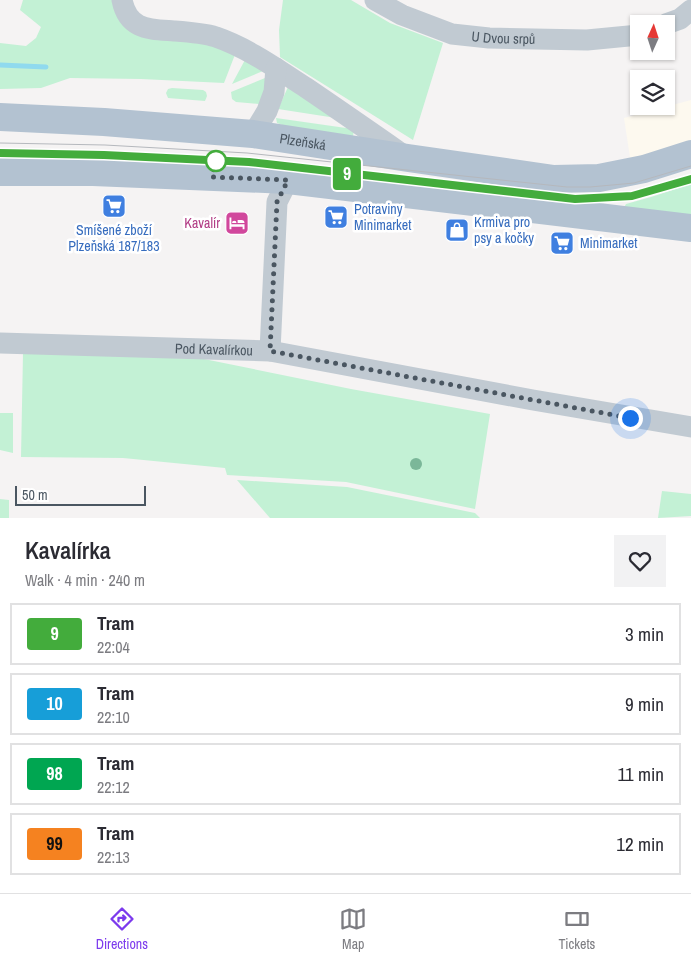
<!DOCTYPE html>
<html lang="en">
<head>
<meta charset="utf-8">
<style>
	:root { --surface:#fff; --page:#f2f2f3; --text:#2b2b33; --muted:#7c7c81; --line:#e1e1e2; --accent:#7c3aed }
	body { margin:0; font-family:"Archivo Narrow",sans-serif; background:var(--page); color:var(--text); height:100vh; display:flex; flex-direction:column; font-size:19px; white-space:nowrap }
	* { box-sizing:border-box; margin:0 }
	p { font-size:16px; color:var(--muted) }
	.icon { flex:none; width:28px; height:28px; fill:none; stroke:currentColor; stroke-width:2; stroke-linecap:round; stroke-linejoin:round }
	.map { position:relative; height:518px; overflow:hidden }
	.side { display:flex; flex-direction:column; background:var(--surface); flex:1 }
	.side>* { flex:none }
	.badge { padding:0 10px; border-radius:4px; font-size:18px; line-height:32px }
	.needle { width:32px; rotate:3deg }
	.fabs { position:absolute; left:630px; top:15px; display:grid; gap:10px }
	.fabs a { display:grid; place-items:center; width:45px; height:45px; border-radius:0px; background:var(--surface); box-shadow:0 1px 4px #0004; font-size:25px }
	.scale { position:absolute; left:15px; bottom:12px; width:131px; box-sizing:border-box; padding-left:5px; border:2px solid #4a5661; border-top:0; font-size:14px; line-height:18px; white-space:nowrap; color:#4a5661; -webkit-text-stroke:4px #fff; paint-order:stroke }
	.you { position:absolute; width:25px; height:25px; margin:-12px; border:4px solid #fff; border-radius:50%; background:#1a73e8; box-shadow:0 0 0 8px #1a73e833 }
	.map>.badge { position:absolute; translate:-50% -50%; box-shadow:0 0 0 2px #fff }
	.round { display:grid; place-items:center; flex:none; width:52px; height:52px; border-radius:0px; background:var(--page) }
	.overview { display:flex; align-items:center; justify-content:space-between; height:85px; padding:0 25px }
	h1 { font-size:24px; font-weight:600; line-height:38px }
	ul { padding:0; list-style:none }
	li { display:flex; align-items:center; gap:15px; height:62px; margin:0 10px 8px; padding:0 15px; border:2px solid var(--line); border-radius:0px }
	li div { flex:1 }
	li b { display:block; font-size:19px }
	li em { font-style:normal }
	li .badge { min-width:55px; font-weight:700; text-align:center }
	.dock { display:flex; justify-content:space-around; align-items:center; height:70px; border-top:1px solid var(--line); background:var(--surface); font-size:14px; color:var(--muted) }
	.dock a { display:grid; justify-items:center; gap:2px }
	.dock .active { color:var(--accent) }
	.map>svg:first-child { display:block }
	.commercial { fill:#fdf9ef }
	.green { fill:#c3f1d5 }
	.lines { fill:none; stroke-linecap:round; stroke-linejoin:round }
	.stream { stroke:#90daee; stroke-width:5 }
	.street { stroke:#c1cad2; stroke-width:21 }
	.primary { stroke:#b3c2d1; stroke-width:28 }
	.tram { stroke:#b5b8bd; stroke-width:1 }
	.tree { fill:#7bb799 }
	.line-casing { stroke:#fff; stroke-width:11 }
	.line { stroke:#43ac3c; stroke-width:8 }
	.walk { stroke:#4a5661; stroke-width:5; stroke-dasharray:0 9 }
	.stop-dot { fill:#fff; stroke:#43ac3c; stroke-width:2.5 }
	.labels { text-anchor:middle; stroke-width:5; stroke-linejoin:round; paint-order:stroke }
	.street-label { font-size:14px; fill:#4a5661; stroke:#fff }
	.shop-label { font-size:14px; fill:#366cbe; stroke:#fff; text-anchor:start }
	.hotel-label { font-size:14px; fill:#b23c85; stroke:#fff; text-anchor:end }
</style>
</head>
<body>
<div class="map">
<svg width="691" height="518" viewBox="0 0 691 518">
	<rect width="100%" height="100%" fill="#f5f3f3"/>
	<polygon class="commercial" points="691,100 691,141 631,164 624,118"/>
	<g class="green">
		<polygon points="23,0 115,0 118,18 236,52 224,83 141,79 70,78 41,88 0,89 0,43 26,46 36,38 41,27 20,10"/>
		<polygon points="283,0 351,0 390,23 443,43 413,140 280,57 279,30"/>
		<polygon points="246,58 263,71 232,84"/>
		<polygon points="265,78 266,87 259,104 236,102 232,99 231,92"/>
		<polygon points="288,87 336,118 278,109"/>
		<polygon points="172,88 203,90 206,92 207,96 205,101 168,98 166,93 168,89"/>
		<polygon points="276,118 346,128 350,127 354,130 353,136 285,126 277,123"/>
		<polygon points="691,184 691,219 622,211 626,204 651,197"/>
		<polygon points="23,353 204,359 351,389 490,414 475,509 346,482 227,475 225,468 123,458 21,457"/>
		<polygon points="0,413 13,413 13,453 0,450"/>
		<polygon points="237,480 347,487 475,513 480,518 270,518"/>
		<polygon points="662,491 691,494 691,516 658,518"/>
		<polygon points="0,499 9,500 9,518 0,518"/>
	</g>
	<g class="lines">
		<polyline class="stream" points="0,65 46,67"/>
		<g class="street">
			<path d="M122 0C128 30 149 29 174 31 188 32 203 33 216 37 248 48 277 69 305 87 339 110 372 133 405 156"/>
			<path id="s1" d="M375 0 402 15 452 34 489 38 587 40 639 35"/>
			<polyline points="666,24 680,19 691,10"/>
			<polyline points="253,134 267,111 274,92 276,68"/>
			<path id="s2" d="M0 343 270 351 533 400 691 427"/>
			<polyline points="270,351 277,202 288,180"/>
		</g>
		<g class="primary">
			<path id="s3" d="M0 117 104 122 253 134 408 158 554 179 599 178 644 169 691 154"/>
			<polyline points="0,172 93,172 288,180 691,228"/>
		</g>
		<g class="tram">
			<polyline points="0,143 105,145 247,153 567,187 590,187 634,183 691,166"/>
			<polyline points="0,153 104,155 249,162 575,199 632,196 691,179"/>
		</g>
	</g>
	<circle class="tree" cx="416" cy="464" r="6"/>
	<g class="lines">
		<g class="line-casing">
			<polyline id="line" points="0,153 104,155 249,162 575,199 632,196 691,179"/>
		</g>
		<use href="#line" class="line"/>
		<polyline class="walk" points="216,161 212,177 288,180 277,202 270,351 630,418"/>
	</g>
	<defs>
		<g id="supermarket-square" transform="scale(1.25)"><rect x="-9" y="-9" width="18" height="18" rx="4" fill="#3f7fe0" stroke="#fff"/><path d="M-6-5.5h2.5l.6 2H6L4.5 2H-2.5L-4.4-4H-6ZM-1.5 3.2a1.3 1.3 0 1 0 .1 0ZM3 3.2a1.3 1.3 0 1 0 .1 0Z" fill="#fff"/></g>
		<g id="hotel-square" transform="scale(1.25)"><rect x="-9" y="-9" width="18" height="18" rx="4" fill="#d1479c" stroke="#fff"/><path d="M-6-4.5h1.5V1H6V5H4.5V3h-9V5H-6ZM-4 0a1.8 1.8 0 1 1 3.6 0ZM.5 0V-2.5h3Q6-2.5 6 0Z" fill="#fff"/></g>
		<g id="shop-square" transform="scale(1.25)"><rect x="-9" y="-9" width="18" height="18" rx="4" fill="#3f7fe0" stroke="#fff"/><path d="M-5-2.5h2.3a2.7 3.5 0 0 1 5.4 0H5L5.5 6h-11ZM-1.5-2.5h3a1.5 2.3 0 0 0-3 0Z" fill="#fff"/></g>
	</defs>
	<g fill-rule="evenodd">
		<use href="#supermarket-square" x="114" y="206"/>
		<use href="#supermarket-square" x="336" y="217"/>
		<use href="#hotel-square" x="237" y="223"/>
		<use href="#shop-square" x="457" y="230"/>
		<use href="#supermarket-square" x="562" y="243"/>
	</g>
	<circle class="stop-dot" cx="216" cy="161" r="10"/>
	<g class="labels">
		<g class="street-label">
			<text dy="5" stroke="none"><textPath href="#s1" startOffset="136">U Dvou srpů</textPath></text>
			<text dy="5" stroke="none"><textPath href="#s3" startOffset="304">Plzeňská</textPath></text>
			<text dy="5" stroke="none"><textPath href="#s2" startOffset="214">Pod Kavalírkou</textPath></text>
		</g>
		<g class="shop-label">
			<text x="354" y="214">Potraviny<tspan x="354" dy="16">Minimarket</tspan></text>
			<text x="474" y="227">Krmiva pro<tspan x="474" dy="16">psy a kočky</tspan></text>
			<text x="114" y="235" text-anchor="middle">Smíšené zboží<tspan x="114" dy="16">Plzeňská 187/183</tspan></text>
			<text x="580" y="248">Minimarket</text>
		</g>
		<g class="hotel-label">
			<text x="220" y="228">Kavalír</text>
		</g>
	</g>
</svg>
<div class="fabs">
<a><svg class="needle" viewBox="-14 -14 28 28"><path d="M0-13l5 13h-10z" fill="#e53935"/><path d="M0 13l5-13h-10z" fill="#7c7c81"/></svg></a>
<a><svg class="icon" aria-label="layers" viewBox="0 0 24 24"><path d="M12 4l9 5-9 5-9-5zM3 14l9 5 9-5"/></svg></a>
</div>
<div class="scale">50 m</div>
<div class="you" style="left:630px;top:418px"></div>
<b class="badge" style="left:347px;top:174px;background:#43ac3c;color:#fff">9</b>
</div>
<section class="side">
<div class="overview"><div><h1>Kavalírka</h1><p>Walk · 4 min · 240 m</p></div><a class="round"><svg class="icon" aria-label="heart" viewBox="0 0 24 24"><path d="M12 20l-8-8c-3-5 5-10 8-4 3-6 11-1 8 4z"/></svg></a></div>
<ul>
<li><span class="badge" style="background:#43ac3c;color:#fff">9</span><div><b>Tram</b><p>22:04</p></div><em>3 min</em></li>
<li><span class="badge" style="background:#179ed8;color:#fff">10</span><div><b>Tram</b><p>22:10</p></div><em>9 min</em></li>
<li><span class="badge" style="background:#00a651;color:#fff">98</span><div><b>Tram</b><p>22:12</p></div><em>11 min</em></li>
<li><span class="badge" style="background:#f58220;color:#111">99</span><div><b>Tram</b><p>22:13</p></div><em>12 min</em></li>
</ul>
</section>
<nav class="dock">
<a class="active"><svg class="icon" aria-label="directions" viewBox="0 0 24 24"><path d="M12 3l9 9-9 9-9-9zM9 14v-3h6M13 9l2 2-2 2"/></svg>Directions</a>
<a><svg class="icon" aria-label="map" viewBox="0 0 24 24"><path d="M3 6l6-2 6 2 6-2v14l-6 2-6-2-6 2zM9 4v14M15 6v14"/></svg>Map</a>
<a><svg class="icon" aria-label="tickets" viewBox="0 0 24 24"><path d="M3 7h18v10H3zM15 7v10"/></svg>Tickets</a>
</nav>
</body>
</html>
